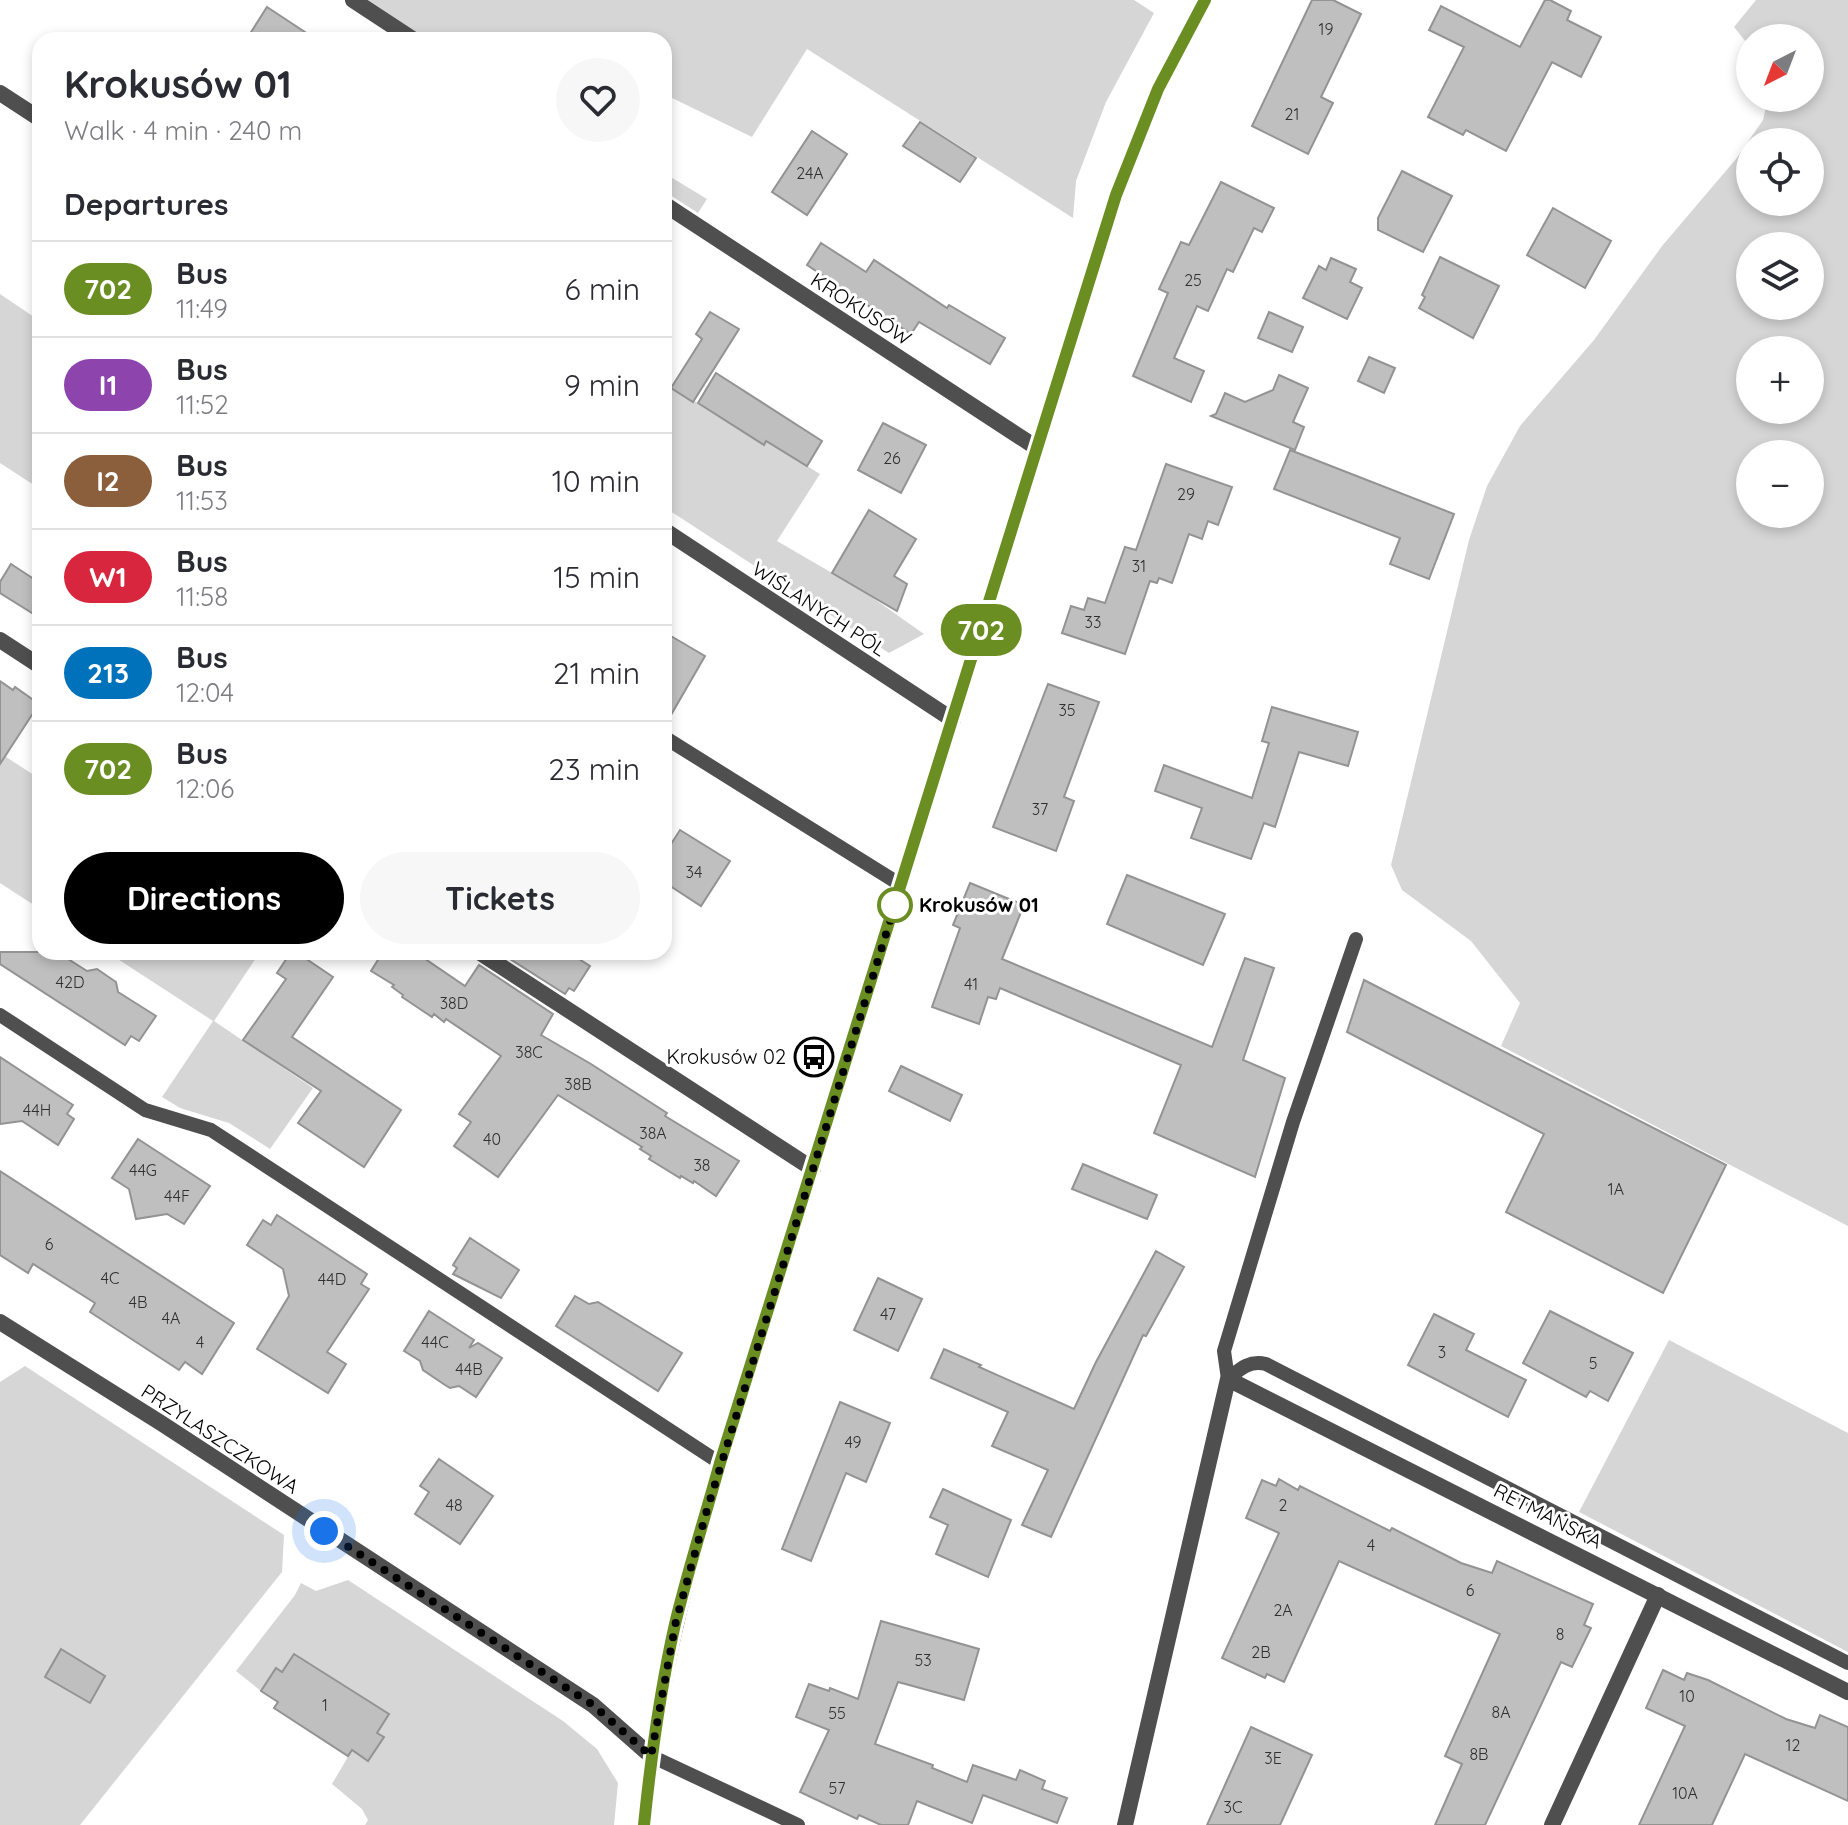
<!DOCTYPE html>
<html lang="en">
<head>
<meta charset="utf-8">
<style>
	:root { --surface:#fff; --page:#f7f7f7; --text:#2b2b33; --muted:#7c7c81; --line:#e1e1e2; --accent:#000 }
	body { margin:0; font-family:Quicksand,sans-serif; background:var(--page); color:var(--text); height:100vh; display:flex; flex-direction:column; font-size:30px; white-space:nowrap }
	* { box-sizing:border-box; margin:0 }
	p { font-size:26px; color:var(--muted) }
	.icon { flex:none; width:44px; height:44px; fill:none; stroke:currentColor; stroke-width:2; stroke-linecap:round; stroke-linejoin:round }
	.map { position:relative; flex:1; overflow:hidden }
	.details { position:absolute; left:32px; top:32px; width:640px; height:928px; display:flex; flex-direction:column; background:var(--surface); border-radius:24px; box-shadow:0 4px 12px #0003 }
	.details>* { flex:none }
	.badge { padding:0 16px; border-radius:26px; font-size:28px; line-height:52px }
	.needle { width:52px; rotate:222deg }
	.fabs { position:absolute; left:1736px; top:24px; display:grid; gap:16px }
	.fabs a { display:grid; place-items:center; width:88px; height:88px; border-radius:50%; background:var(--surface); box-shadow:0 4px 12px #0003; font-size:40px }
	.you { position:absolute; width:40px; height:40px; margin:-20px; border:6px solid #fff; border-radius:50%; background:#1a73e8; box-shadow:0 0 0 12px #1a73e833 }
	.map>.badge { position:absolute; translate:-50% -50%; box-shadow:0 0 0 4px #fff }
	h2 { padding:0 32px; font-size:30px; line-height:72px }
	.round { display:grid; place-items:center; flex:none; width:84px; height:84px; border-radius:42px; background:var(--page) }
	.summary { display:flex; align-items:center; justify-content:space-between; height:136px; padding:0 32px }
	h1 { font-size:38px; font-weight:800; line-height:60px }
	.cta { display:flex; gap:16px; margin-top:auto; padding:16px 32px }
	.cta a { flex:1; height:92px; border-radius:48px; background:var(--accent); color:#fff; font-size:32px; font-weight:800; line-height:92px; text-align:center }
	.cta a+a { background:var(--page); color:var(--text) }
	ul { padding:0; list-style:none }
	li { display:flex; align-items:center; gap:24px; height:96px; padding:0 32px; border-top:2px solid var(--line) }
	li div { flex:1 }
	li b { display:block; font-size:30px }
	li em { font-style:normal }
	li .badge { min-width:88px; font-weight:700; text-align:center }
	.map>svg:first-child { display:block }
	.green { fill:#d6d6d6; fill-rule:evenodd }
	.building { fill:#bfbfbf; stroke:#939393; stroke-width:2 }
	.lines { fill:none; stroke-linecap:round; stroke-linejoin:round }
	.service { stroke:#4f4f4f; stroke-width:14 }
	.minor { stroke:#4f4f4f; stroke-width:16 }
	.secondary { stroke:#1c1c1c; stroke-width:16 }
	.line-casing { stroke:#fff; stroke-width:18 }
	.line { stroke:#6b8e23; stroke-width:12 }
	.walk { stroke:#000; stroke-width:8; stroke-dasharray:0 14.4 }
	.stop-dot { fill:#fff; stroke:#6b8e23; stroke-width:4 }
	.labels { text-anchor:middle; stroke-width:6; stroke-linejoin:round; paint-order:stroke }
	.number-label { font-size:16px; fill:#303030 }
	.street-label { font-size:20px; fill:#000; stroke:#fff }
	.stop-label { font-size:20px; font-weight:bold; fill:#000; stroke:#fff; text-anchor:start }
	.poi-label { font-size:20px; fill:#000; stroke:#fff; text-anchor:end }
</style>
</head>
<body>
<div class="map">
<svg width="1848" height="1825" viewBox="0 0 1848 1825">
	<rect width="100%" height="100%" fill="#fff"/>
	<g class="green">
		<polygon points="367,0 1134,0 1154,13 1106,102 1076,181 1073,218 807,49 752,137 664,94 664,40 429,40"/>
		<path d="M1756 0H1848V1226L1501 1046 1520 1003 1471 941 1402 890 1391 865 1469 540 1487 486 1520 426 1594 340 1662 246 1736 159 1763 120 1768 98H1810V38H1750V47L1734 27ZM1750 142H1810V202H1750ZM1750 246H1810V306H1750ZM1750 350H1810V410H1750ZM1750 454H1810V514H1750Z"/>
		<polygon points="664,173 707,199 698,213 664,191"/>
		<polygon points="0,294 40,321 40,489 0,463"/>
		<polygon points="664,382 763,444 766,441 820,474 777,541 863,591 924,634 889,653 664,507"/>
		<polygon points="0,753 40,779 40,909 0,883"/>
		<polygon points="107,952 260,952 214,1021 313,1088 270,1149 229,1123 180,1108 162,1097 213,1021"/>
		<polygon points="1669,1340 1848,1433 1848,1652 1579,1512"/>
		<polygon points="25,1366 284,1535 282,1572 80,1825 0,1825 0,1382"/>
		<polygon points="348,1580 563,1721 597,1749 618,1783 614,1825 365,1825 368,1820 362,1809 332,1784 352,1750 369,1760 383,1738 377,1733 389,1714 295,1654 282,1672 276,1668 261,1691 236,1671 295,1595 301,1583 316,1591"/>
	</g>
	<g class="building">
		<polygon points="1312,0 1333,0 1361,14 1321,97 1333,103 1308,154 1252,126"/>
		<polygon points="1545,0 1550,0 1571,11 1567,20 1601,37 1581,77 1552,62 1506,151 1466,130 1463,135 1428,117 1464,47 1429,30 1441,6 1520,47"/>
		<polygon points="267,7 317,40 246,40"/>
		<polygon points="920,122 976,158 960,182 903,146"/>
		<polygon points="812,131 847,154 807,215 772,192"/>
		<polygon points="1402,171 1452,196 1423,252 1378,230 1378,218"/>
		<polygon points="1221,182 1274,208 1262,232 1254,228 1233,272 1227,269 1208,311 1197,306 1174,358 1204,371 1191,402 1133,376 1168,293 1159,289 1181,242 1189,245"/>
		<polygon points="1553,208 1611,241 1585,288 1527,255"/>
		<polygon points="821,243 866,272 874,260 947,308 949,305 1005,338 990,364 919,322 911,334 807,265"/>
		<polygon points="1440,257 1499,286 1473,338 1419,308 1425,297 1422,295"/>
		<polygon points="1331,258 1356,269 1350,282 1362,288 1347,319 1303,298 1319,266 1326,270"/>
		<polygon points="710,312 739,329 693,402 671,388 702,339 696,334"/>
		<polygon points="1269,312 1303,327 1292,352 1258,338"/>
		<polygon points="1369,357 1395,368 1384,393 1358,381"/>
		<polygon points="716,373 822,441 807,466 766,441 764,445 698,403"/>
		<polygon points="1279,375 1308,388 1293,422 1304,427 1295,450 1211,416 1216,414 1225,393 1245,402 1273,390"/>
		<polygon points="883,423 926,445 901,493 858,470"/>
		<polygon points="1290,450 1454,514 1429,579 1390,564 1400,538 1274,489"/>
		<polygon points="1166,464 1232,487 1218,525 1208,521 1202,539 1189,534 1172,583 1159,578 1157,583 1150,581 1125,654 1062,633 1071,606 1084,610 1088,598 1105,603 1125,547 1136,550"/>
		<polygon points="869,510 916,539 894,576 907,584 897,611 832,573"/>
		<polygon points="11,564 40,583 40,618 0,593 0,582"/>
		<polygon points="664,632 705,656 664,727"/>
		<polygon points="0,681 13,690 15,687 39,704 0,764"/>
		<polygon points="1048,684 1099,702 1064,797 1074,801 1056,851 993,827"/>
		<polygon points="1272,707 1358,732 1348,766 1299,752 1275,827 1264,823 1251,859 1191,838 1202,808 1155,791 1164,765 1252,798 1269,743 1262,741"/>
		<polygon points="680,830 730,861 701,906 664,882 664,855"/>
		<polygon points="1127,875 1225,914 1203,965 1107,924"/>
		<polygon points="970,883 1024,905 1002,959 1212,1047 1245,958 1274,968 1243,1060 1285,1078 1255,1177 1154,1133 1181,1065 1000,988 996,999 988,997 979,1024 932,1007 960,928 953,925"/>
		<polygon points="0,952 57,952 87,971 97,969 116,982 118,992 156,1016 139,1041 131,1036 125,1045 0,964"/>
		<polygon points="291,952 296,952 333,977 292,1037 401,1110 364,1167 298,1123 321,1091 243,1040 286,979 277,973"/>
		<polygon points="383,952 415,952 465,986 479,965 553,1014 541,1035 591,1064 667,1113 665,1116 739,1161 716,1196 694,1181 693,1183 681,1176 680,1178 649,1159 651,1156 640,1149 642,1147 558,1095 498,1177 454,1146 471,1122 459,1114 501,1056 446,1019 444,1022 434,1014 432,1017 402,997 403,995 392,987 394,985 371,971"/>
		<polygon points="499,952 568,952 590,966 574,991 569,988 565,994"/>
		<polygon points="1364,980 1726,1165 1663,1293 1506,1212 1544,1134 1347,1032"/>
		<polygon points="0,1057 73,1105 67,1114 74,1119 58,1145 22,1121 0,1124"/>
		<polygon points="901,1066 962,1095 950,1121 889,1091"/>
		<polygon points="138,1139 210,1186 184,1224 167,1214 136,1219 129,1189 112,1178"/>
		<polygon points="1083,1164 1157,1195 1147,1219 1072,1189"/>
		<polygon points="0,1171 234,1323 202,1374 185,1362 179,1370 90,1312 95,1303 33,1264 28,1273 0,1255"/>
		<polygon points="277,1215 367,1274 361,1284 369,1289 327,1352 346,1364 328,1393 257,1349 289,1296 283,1269 247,1245 263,1220 271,1225"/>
		<polygon points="470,1238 519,1270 501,1298 453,1274 457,1268 453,1265"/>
		<polygon points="1156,1251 1184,1267 1146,1336 1143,1335 1051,1537 1022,1525 1048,1470 992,1446 1008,1412 931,1378 944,1349 981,1365 979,1367 1074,1409 1096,1362"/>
		<polygon points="878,1278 922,1299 898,1351 854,1330"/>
		<polygon points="575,1296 589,1304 598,1302 682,1353 658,1391 556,1326"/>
		<polygon points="429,1311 474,1340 469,1348 478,1343 502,1358 476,1397 459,1386 450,1388 445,1385 423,1370 420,1361 404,1351"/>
		<polygon points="1550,1311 1633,1353 1608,1401 1590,1391 1586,1397 1523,1363"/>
		<polygon points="1434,1314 1474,1334 1466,1350 1526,1380 1508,1417 1408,1365"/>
		<polygon points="840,1402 890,1423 866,1482 846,1473 811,1561 782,1549"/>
		<polygon points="439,1459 493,1496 460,1544 415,1514 429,1492 420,1486"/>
		<polygon points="1279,1479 1298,1490 1300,1486 1390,1531 1392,1528 1461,1563 1492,1573 1497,1561 1593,1604 1584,1625 1591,1628 1572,1667 1561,1662 1485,1825 1435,1825 1462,1764 1445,1756 1500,1634 1339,1561 1284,1682 1267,1674 1265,1678 1222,1658 1279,1533 1246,1518 1262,1480 1276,1486"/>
		<polygon points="943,1489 1011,1520 988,1577 936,1554 948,1525 930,1517"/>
		<polygon points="881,1621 979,1649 964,1700 898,1682 875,1744 933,1765 932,1768 967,1782 973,1765 1016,1780 1020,1770 1045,1781 1042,1789 1067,1798 1057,1823 983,1795 972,1823 917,1801 908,1825 881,1825 859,1815 857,1819 800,1792 829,1730 796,1717 809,1684 829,1691 830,1688 858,1699"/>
		<polygon points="61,1649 105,1676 90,1703 45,1677"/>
		<polygon points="294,1654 389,1714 377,1733 384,1737 368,1761 352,1750 348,1756 274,1708 278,1702 261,1691 276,1668 282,1672"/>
		<polygon points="1663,1670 1684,1680 1687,1673 1708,1680 1786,1719 1815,1728 1820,1715 1848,1727 1848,1801 1745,1754 1712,1825 1639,1825 1685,1726 1646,1708"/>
		<polygon points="1251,1727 1312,1755 1280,1825 1207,1825"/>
	</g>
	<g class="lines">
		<g class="service">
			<polyline points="664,737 901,885"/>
			<path d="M1356 939 1293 1122 1224 1351 1228 1379C1240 1369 1249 1360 1266 1364L1848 1663"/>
			<polyline points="0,1015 145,1110 211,1130 720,1463"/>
			<polyline points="651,1756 798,1825"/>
		</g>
		<g class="minor">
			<polyline points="353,0 414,40"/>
			<polyline points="0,93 40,119"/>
			<polyline points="664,204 1037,448"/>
			<polyline points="664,530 953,720"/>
			<polyline points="0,640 40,666"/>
			<polyline points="479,952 813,1169"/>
			<polyline points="0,1322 161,1423 593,1705 651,1756"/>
			<polyline points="1125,1825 1228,1379 1848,1692"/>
			<polyline points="1552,1825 1658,1595"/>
		</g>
		<path class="secondary" d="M644 1825C651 1757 660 1690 676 1624 688 1570 705 1517 720 1463L1116 195 1158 89 1205 0"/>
	</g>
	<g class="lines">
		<g class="line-casing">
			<path id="line" d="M644 1825C651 1757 660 1690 675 1624 688 1570 705 1517 720 1463L1116 195 1158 89 1205 0"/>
		</g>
		<use href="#line" class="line"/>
		<polyline class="walk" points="324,1531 593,1705 651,1756 676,1621 707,1510 896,902 895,905"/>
	</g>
	<defs>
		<g id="bus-ring" transform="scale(2)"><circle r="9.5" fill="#fff" stroke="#000" stroke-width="1.5"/><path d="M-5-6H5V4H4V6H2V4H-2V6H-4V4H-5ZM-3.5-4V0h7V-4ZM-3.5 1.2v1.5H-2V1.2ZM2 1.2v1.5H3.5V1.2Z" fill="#000"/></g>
	</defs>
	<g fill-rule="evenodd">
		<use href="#bus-ring" x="814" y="1057"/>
	</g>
	<circle class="stop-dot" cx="895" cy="905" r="16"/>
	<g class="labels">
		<g class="number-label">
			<text x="1326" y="35">19</text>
			<text x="1292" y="120">21</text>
			<text x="810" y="179">24A</text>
			<text x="1193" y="286">25</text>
			<text x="892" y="464">26</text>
			<text x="1186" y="500">29</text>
			<text x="1139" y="572">31</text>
			<text x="1093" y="628">33</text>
			<text x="1067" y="716">35</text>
			<text x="1040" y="815">37</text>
			<text x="694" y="878">34</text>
			<text x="70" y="988">42D</text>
			<text x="971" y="990">41</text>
			<text x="454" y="1009">38D</text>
			<text x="529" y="1058">38C</text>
			<text x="578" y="1090">38B</text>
			<text x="37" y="1116">44H</text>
			<text x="653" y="1139">38A</text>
			<text x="492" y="1145">40</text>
			<text x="702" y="1171">38</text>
			<text x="143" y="1176">44G</text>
			<text x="1616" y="1195">1A</text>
			<text x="177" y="1202">44F</text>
			<text x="49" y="1250">6</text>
			<text x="110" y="1284">4C</text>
			<text x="332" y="1285">44D</text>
			<text x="138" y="1308">4B</text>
			<text x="888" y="1320">47</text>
			<text x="171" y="1324">4A</text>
			<text x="200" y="1348">4</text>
			<text x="435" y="1348">44C</text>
			<text x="1442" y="1358">3</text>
			<text x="1593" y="1369">5</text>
			<text x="469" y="1375">44B</text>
			<text x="853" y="1448">49</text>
			<text x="454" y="1511">48</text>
			<text x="1283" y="1511">2</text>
			<text x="1371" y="1551">4</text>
			<text x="1470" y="1596">6</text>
			<text x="1283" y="1616">2A</text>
			<text x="1560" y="1640">8</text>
			<text x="1261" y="1658">2B</text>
			<text x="923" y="1666">53</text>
			<text x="1687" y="1702">10</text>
			<text x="325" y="1711">1</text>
			<text x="1501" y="1718">8A</text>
			<text x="837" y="1719">55</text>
			<text x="1793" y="1751">12</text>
			<text x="1479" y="1760">8B</text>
			<text x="1273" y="1764">3E</text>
			<text x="837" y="1794">57</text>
			<text x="1685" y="1799">10A</text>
			<text x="1233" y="1813">3C</text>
		</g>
		<g class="street-label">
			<text transform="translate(861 309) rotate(33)" y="7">KROKUSÓW</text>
			<text transform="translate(819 609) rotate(33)" y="7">WIŚLANYCH PÓL</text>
			<text transform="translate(220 1439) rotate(33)" y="7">PRZYLASZCZKOWA</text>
			<text transform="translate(1548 1516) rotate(27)" y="7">RETMAŃSKA</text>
		</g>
		<g class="stop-label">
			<text x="919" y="912">Krokusów 01</text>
		</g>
		<g class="poi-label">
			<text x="786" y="1064">Krokusów 02</text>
		</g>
	</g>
</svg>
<div class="fabs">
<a><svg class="needle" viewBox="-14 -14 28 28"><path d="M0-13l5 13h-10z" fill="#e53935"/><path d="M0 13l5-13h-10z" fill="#7c7c81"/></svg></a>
<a><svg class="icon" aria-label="locate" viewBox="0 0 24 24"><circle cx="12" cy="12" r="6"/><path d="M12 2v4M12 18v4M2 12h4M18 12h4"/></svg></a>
<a><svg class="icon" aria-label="layers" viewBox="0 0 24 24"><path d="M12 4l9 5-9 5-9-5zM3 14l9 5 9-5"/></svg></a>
<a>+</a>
<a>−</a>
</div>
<div class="you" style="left:324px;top:1531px"></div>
<b class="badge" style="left:981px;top:630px;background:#6b8e23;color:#fff">702</b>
<section class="details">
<div class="summary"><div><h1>Krokusów 01</h1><p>Walk · 4 min · 240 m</p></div><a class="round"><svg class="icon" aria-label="heart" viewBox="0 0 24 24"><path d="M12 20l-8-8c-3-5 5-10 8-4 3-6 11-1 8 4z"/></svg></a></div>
<h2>Departures</h2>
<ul>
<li><span class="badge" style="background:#6b8e23;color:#fff">702</span><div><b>Bus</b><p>11:49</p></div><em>6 min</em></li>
<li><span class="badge" style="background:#8e44ad;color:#fff">I1</span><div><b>Bus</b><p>11:52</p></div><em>9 min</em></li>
<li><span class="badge" style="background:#8b5e3c;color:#fff">I2</span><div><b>Bus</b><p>11:53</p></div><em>10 min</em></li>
<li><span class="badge" style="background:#d7263d;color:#fff">W1</span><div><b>Bus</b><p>11:58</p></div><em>15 min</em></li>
<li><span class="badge" style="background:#0072bc;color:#fff">213</span><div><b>Bus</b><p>12:04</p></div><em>21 min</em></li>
<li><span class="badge" style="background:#6b8e23;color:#fff">702</span><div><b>Bus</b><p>12:06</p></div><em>23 min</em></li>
</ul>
<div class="cta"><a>Directions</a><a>Tickets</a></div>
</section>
</div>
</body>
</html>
